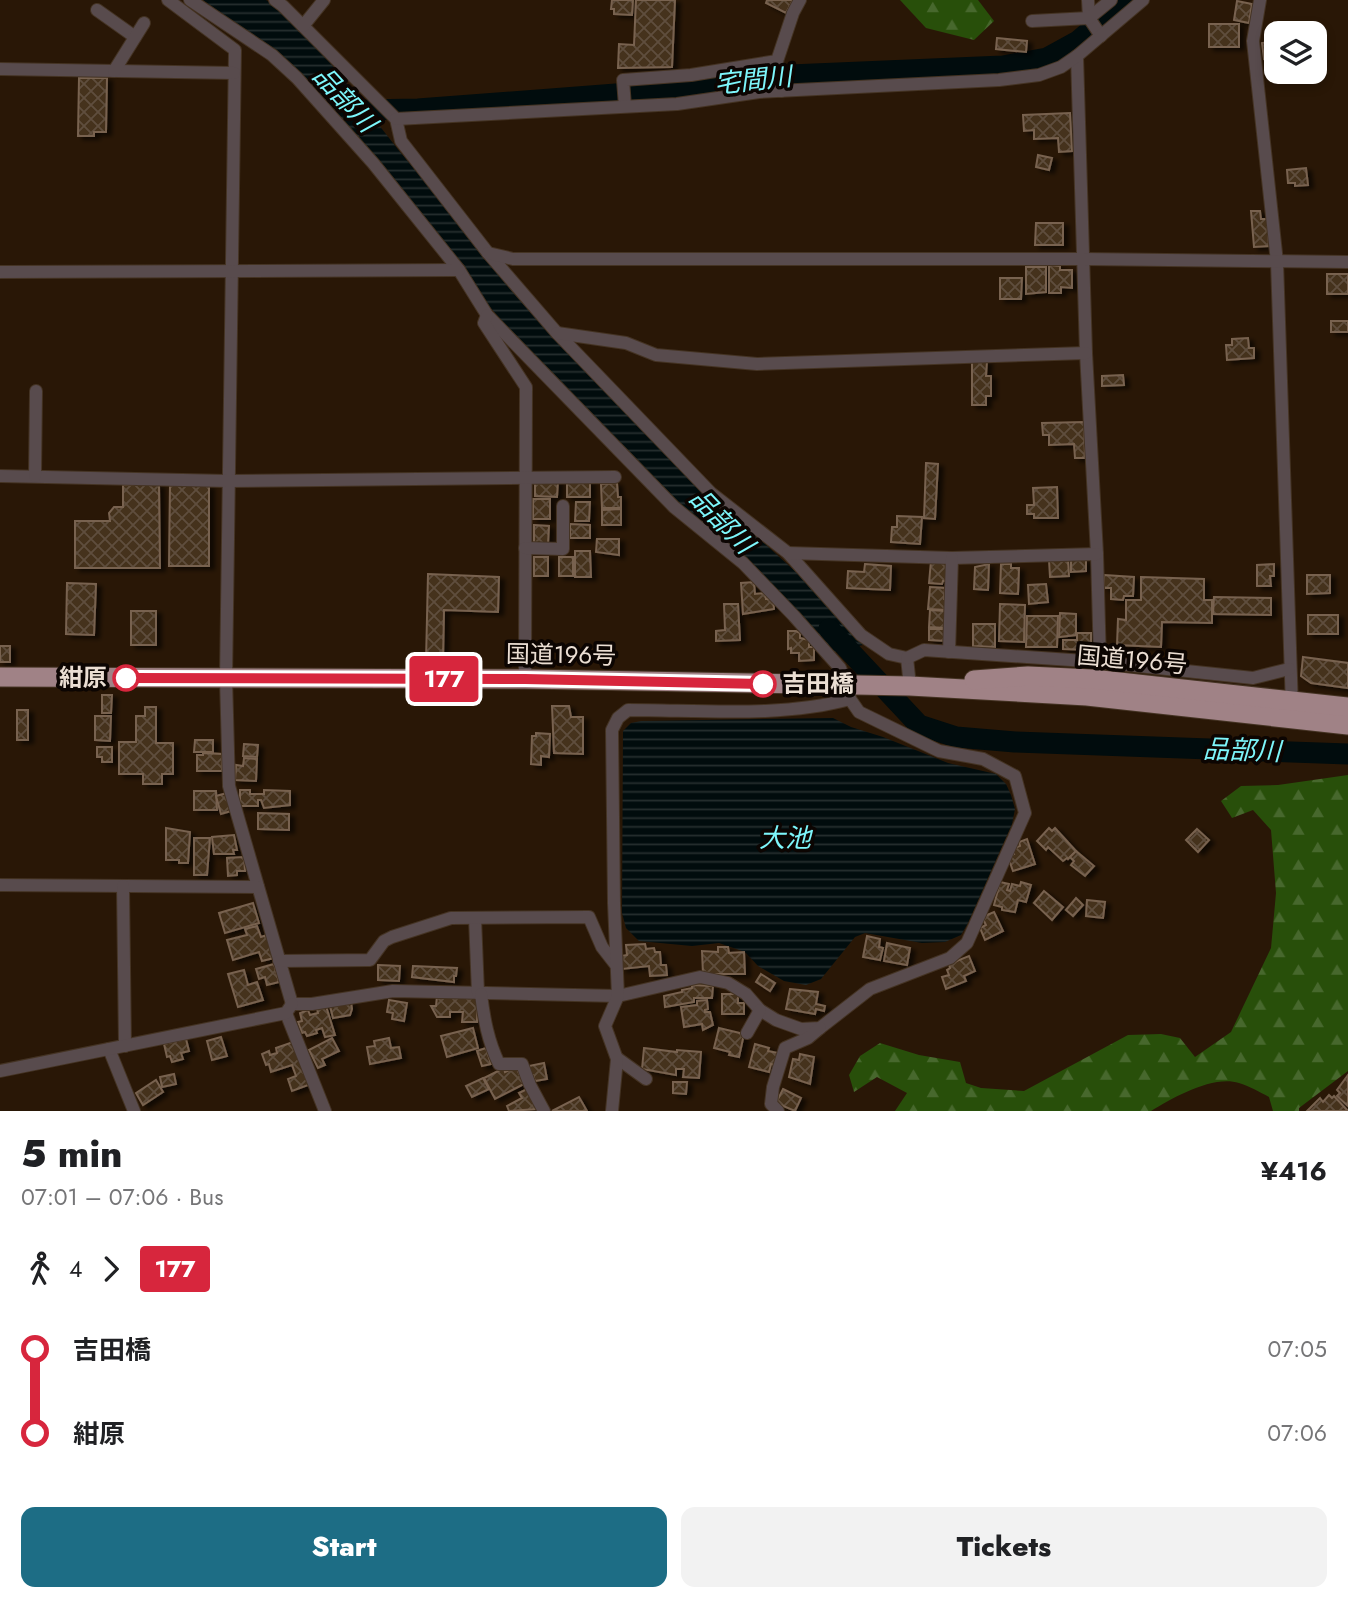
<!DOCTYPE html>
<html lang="en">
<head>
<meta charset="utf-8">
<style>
	:root { --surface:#fff; --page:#f2f2f2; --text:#202124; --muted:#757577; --accent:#1d6d85 }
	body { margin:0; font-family:Jost,"Noto Sans JP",sans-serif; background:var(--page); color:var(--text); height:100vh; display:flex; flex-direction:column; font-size:26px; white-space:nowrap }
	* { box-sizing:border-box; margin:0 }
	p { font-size:23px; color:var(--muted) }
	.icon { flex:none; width:38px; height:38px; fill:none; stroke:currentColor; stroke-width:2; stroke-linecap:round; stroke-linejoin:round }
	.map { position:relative; height:1111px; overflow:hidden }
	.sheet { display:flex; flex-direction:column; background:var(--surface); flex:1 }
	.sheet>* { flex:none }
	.badge { padding:0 14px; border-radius:5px; font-size:24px; line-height:46px }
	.controls { position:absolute; left:1264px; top:21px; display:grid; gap:14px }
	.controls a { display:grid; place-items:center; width:63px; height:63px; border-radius:14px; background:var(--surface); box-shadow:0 4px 10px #0003; font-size:35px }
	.map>.badge { position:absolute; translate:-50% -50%; box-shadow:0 0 0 4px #fff }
	.legs { display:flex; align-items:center; gap:10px; height:77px; padding:0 21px; font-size:23px }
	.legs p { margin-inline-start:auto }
	.head { display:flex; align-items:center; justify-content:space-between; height:119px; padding:0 21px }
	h1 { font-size:38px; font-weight:800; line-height:52px }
	.cta { display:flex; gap:14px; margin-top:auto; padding:14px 21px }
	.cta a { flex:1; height:80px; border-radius:14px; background:var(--accent); color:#fff; font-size:28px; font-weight:800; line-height:80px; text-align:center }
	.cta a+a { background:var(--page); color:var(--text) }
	ul { padding:0 21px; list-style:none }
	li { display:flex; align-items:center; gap:24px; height:84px; font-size:26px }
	li i { display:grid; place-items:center; width:10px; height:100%; margin:0 9px; background:currentColor }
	li i::after { content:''; width:18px; height:18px; margin:-9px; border:5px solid; border-radius:50%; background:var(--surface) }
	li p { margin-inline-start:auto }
	li:first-child i { background:linear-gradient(#0000 50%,currentColor 0) }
	li:last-child i { background:linear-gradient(currentColor 50%,#0000 0) }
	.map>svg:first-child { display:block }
	.forest { fill:url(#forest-firs) }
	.water { fill:url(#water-rules) }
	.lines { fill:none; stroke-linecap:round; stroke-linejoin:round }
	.river { stroke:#010c0d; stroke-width:21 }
	.building { fill:url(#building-cross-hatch); stroke:#78624f; stroke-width:2; filter:url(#shadow) }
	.minor-casing { stroke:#443323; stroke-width:14 }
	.trunk-casing { stroke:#443323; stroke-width:21 }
	.minor { stroke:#584b4d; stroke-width:12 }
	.trunk { stroke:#a08286; stroke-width:19 }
	.line-1-casing { stroke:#fff; stroke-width:16 }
	.line-1 { stroke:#d7263d; stroke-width:10 }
	.stop-1-dot { fill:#fff; stroke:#d7263d; stroke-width:3.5 }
	.labels { text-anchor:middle; stroke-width:7; stroke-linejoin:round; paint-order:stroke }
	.street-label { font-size:24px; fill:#ebded3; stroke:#0c0502 }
	.stop-label { font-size:24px; font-weight:bold; fill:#ebded3; stroke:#0c0502; text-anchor:end }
	.water-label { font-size:26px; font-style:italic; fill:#7df6fb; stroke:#0c0502 }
</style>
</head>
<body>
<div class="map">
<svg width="1348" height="1111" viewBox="0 0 1348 1111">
	<defs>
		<pattern id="forest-firs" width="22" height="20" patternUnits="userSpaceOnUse" patternTransform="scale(1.75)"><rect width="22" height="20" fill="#284f0a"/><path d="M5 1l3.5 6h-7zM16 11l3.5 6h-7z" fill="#47682d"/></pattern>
		<pattern id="water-rules" width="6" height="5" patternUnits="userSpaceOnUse" patternTransform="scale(1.75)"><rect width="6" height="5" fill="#010c0d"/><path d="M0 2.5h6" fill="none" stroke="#262f2f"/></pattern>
		<pattern id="building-cross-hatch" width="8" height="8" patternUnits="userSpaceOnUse" patternTransform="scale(1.75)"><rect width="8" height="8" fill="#44301e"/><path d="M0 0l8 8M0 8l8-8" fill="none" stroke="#5f4e3e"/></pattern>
		<filter id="shadow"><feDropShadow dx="5" dy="3" stdDeviation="2" flood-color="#0009"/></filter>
	</defs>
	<rect width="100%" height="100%" fill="#291706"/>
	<g class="forest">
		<polygon points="900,0 978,0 994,21 974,40 926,28"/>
		<path d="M1348 775V1071L1299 1108V1111H1273L1269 1097C1260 1092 1249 1086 1239 1083 1212 1075 1173 1098 1151 1111H895L907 1093 877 1077 854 1092 849 1075 860 1056 880 1043 919 1055 960 1062 966 1083 981 1088 1024 1091 1128 1035 1161 1034 1180 1038 1195 1057 1231 1032 1271 948 1276 893 1271 830 1253 810 1232 818 1221 801 1241 786 1278 785Z"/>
	</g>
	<g class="water">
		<polygon points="203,0 266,0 281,10 332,65 400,152 446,206 741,522 798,574 863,645 834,652 672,499 531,355 483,299 376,163 233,22"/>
		<polygon points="833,718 851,727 883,737 948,763 996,774 1006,784 1011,795 1015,809 1012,824 968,923 961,935 945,942 922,943 865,933 855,937 821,979 806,985 784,981 758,966 745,952 719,943 692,946 639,941 626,928 622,913 623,731 631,723 641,721"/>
	</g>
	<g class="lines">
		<g class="river">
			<polyline points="361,110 418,109 655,91 767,76 1003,66 1047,58 1078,41 1126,0"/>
			<polyline points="829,629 919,725 956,737 1015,742 1348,754"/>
		</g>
	</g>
	<g class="building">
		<polygon points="612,0 633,0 632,15 614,14 614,9 611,9"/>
		<polygon points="636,0 675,0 672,67 618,68 619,44 634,45"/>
		<polygon points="767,0 793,0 786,13 766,3"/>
		<polygon points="1237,1 1252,4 1249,23 1234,20"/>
		<rect x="1209" y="24" width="30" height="23"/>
		<polygon points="997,38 1027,41 1026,52 996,49"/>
		<polygon points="1276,41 1276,57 1264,59 1262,43"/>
		<polygon points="79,78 107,78 106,132 94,132 94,136 78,136"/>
		<polygon points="1070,113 1072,151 1059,152 1058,138 1034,139 1034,130 1024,131 1023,115"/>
		<polygon points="1038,155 1052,158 1049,170 1036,167"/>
		<polygon points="1306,168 1308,185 1295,186 1295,183 1288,183 1287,170"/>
		<polygon points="1251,211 1260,211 1261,219 1267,219 1269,246 1254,247"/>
		<polygon points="1036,223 1063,223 1063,245 1035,245"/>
		<polygon points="1049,265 1060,266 1060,270 1072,270 1072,288 1061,287 1061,293 1049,293"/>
		<polygon points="1026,267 1046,267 1046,292 1026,294"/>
		<rect x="1327" y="274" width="21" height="20"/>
		<polygon points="1000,278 1022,278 1021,299 1000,299"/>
		<rect x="1331" y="321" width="17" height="11"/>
		<polygon points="1248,338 1249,348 1254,348 1254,358 1227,360 1226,345 1232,345 1232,339"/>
		<polygon points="972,361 987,361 986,376 991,376 991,396 986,396 986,405 972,405"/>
		<polygon points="1123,375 1124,385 1102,386 1102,376"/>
		<polygon points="1084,422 1085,458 1075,458 1074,444 1049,445 1049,435 1043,435 1042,423"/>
		<polygon points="926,463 938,464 935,519 924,518"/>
		<polygon points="535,481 558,481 557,497 535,496"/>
		<rect x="567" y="481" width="23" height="16"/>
		<polygon points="617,483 618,497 621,497 621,508 602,508 601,484"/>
		<polygon points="123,485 159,485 160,568 75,568 75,521 110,521 109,513 114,507 123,507"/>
		<polygon points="170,485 209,486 209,566 169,566"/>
		<polygon points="1057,487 1058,518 1034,518 1034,514 1027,514 1027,505 1034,505 1033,488"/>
		<rect x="533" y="499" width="17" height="20"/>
		<polygon points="576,502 590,502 589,521 575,521"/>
		<polygon points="621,509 621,525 602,525 602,510"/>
		<polygon points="897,516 922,517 920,544 891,542 892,527 897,527"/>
		<polygon points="570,524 590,525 590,538 570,538"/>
		<polygon points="534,525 549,526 548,544 534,544"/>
		<polygon points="597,539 619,539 619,555 596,552"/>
		<polygon points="575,551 590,551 591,577 575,577"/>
		<rect x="534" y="557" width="14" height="19"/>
		<rect x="559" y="557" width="14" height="19"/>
		<polygon points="1068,559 1069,576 1050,577 1049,560"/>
		<polygon points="1071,560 1086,560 1086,571 1071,572"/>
		<polygon points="931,561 949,562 948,581 943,581 942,584 929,583"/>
		<polygon points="865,564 891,566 890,590 847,588 848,571 864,572"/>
		<polygon points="989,564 988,590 974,589 975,567"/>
		<polygon points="1001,564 1011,564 1011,568 1019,568 1018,594 1000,593"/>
		<polygon points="1274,564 1274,576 1270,576 1271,586 1257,586 1257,565"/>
		<polygon points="428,574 499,577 498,612 444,610 443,661 426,661"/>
		<polygon points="1104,575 1134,577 1133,596 1124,596 1123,600 1111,599 1111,588 1104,588"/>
		<polygon points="1307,575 1330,575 1330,593 1307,594"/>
		<polygon points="1141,577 1204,579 1204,600 1212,600 1212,623 1162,622 1161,647 1117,645 1118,619 1126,620 1126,600 1141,600"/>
		<polygon points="754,582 755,594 765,593 766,599 773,599 774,609 743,614 741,583"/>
		<polygon points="67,583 96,584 94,635 66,634"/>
		<polygon points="1046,584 1048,602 1029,604 1028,585"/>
		<polygon points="930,587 945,588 944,599 948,599 947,610 928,609"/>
		<polygon points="1214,597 1271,598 1271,615 1213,614"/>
		<polygon points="724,604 738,604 740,640 716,641 716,631 725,630"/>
		<polygon points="1000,604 1025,605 1024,642 999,641"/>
		<polygon points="930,610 945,611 945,628 929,627"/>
		<rect x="131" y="611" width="25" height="34"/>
		<polygon points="1060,613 1076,614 1076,635 1059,637"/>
		<rect x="1308" y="615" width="30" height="19"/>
		<polygon points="1027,616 1058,616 1057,647 1026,647"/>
		<polygon points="973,624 995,624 995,647 973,646"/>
		<polygon points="929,629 946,629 946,641 929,640"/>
		<polygon points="788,631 796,631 800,633 800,638 809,640 809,647 814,647 814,660 799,661 799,653 791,653 791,648 788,649"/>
		<polygon points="1077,633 1091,633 1091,650 1063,649 1063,640 1077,640"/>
		<rect x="0" y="646" width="10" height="16"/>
		<polygon points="1303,657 1348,663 1348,688 1311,683 1301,676"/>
		<polygon points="102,695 112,695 111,713 102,713"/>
		<polygon points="552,706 569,706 571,717 583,717 583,754 554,753"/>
		<polygon points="145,707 156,707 156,743 173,743 173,774 162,774 162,784 143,784 143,774 119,774 119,742 136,742 136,716 145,716"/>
		<rect x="17" y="710" width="11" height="30"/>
		<polygon points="95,716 111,716 110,741 95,740"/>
		<polygon points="536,733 550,734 549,757 541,756 541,765 531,764 532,736 536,736"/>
		<polygon points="195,740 213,740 213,752 194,752"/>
		<polygon points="244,744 258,745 257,757 243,756"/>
		<polygon points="97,747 112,747 112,762 102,762 102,757 97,757"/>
		<polygon points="203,753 222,754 222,771 197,771 197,755 203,755"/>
		<polygon points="244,758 257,759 256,781 235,780 236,765 243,766"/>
		<polygon points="240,790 250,790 250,794 264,794 264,790 290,791 290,805 264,808 261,800 258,800 258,806 240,806"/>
		<polygon points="194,791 216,791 217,810 194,810"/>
		<polygon points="227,793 231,811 221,814 216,796"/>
		<polygon points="258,813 289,814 289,830 258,829"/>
		<polygon points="166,828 190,832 188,863 179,863 179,860 166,860"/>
		<polygon points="1049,828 1052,831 1055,828 1076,851 1068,859 1067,858 1063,861 1048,847 1046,850 1037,841"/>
		<polygon points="1197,829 1209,840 1198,852 1186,840"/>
		<polygon points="234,835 237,850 233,850 234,854 214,854 212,837"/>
		<polygon points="194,838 210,838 207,875 194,875"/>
		<polygon points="1027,839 1035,864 1013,871 1008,857 1014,854 1012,849 1020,846 1019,842"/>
		<polygon points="1076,851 1094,866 1085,876 1071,865 1074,861 1070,857"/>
		<polygon points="244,857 245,871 237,871 237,875 228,876 227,858"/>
		<polygon points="1000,882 1009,884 1007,890 1010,891 1012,884 1020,886 1021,882 1031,885 1026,902 1018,900 1015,912 1002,910 1002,907 994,905"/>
		<polygon points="1044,891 1063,907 1052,920 1034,903"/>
		<polygon points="1076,898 1083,905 1073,916 1066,910"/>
		<polygon points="1087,900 1105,902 1103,918 1086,916"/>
		<polygon points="253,903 259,923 225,933 219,913"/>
		<polygon points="994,912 1003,931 985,940 980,928 986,925 982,917"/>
		<polygon points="257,926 261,937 267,935 274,958 262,961 259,952 233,960 227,940 247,935 245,929"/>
		<polygon points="867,936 880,939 879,947 883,948 880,960 863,957"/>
		<polygon points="887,943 910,948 907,965 884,961"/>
		<polygon points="645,944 646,949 654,948 655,952 660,952 661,965 666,965 667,975 650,976 649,966 622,969 621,956 627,955 626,945"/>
		<polygon points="718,947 728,947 729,953 744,952 745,974 703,974 702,951 718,952"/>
		<polygon points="969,956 975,971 964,976 966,981 946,989 942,977 949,975 947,970 950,968 949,964"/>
		<polygon points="274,964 279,982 267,985 265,977 259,979 256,969"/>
		<polygon points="378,965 400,966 399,981 378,980"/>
		<polygon points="413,966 457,968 456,976 454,976 454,982 412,977"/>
		<polygon points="244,970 248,985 257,982 263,1000 238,1007 228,974"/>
		<polygon points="761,974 775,983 770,991 756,982"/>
		<polygon points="692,985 713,986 712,998 694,998 694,1002 665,1007 664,996 682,992 682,990 692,988"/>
		<polygon points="790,989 818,992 816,1004 825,1006 824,1011 816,1009 815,1014 786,1009"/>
		<polygon points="722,994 738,994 738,1003 744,1003 744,1014 722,1014"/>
		<polygon points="437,996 478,997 477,1022 462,1022 463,1012 450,1012 450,1017 437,1017 431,1006 436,1006"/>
		<polygon points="389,1000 407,1003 404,1021 392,1019 393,1013 387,1012"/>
		<polygon points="707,1000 708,1009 705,1010 705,1012 710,1012 713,1025 703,1030 702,1024 684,1027 681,1007 697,1005 697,1001"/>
		<polygon points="351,1002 352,1009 350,1015 333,1018 330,1006"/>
		<polygon points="326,1006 335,1035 325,1037 322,1028 316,1030 317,1033 307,1036 305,1032 302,1033 298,1022 302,1021 300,1013 308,1010 310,1015 318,1013 317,1009"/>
		<polygon points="473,1028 478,1048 447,1057 441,1036"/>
		<polygon points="719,1028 744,1034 739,1057 729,1055 730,1052 714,1048"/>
		<polygon points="221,1037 227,1056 212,1060 207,1041"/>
		<polygon points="332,1038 339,1051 322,1059 325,1065 318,1068 309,1050"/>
		<polygon points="389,1038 391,1048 399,1047 401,1058 370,1064 367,1047 375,1046 374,1041"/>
		<polygon points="186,1039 189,1051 181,1053 183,1059 172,1062 170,1056 167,1057 164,1044"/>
		<polygon points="296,1041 311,1084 292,1091 288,1079 296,1076 292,1065 271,1072 269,1064 266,1065 262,1054 269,1051 270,1055 277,1053 276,1048"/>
		<polygon points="755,1044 769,1048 768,1051 778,1053 775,1065 771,1064 769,1072 749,1067"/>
		<polygon points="486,1048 491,1064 482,1066 477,1051"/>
		<polygon points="644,1048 677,1052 677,1050 701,1052 699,1078 683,1077 684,1069 676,1069 676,1075 642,1069"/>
		<polygon points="800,1054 814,1057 810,1084 789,1077 793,1059 799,1060"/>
		<polygon points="544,1063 547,1079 535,1081 533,1075 531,1075 529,1066"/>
		<polygon points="516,1067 524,1084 495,1099 484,1078 504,1068 505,1072"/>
		<polygon points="174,1074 176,1084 162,1087 160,1077"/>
		<polygon points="1348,1075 1348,1106 1337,1096 1340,1093 1337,1090"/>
		<polygon points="483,1078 489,1089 472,1097 466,1086"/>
		<polygon points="156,1080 163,1092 143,1105 136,1093"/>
		<polygon points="673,1082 687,1082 686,1094 673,1093"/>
		<polygon points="527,1089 537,1109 509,1111 507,1106 522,1098 519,1093"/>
		<polygon points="783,1089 801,1098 795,1111 776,1103"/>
		<polygon points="1329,1095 1332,1098 1334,1096 1348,1111 1307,1111 1320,1098 1323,1102"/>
		<polygon points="579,1097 587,1111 552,1111"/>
	</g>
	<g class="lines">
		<g class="minor-casing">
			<g id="minor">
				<polyline points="168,0 235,50 226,679 229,786 292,1004"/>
				<polyline points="190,0 272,55 297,78 373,163 459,270 487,315 674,507 743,563 794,616 840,668 847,685 850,699 859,712 939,751 983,759 1015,776 1025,813 967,943 950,958 870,989 820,1028 801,1029 776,1020 760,1010 746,994 728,983 700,977 618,996 393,991 312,1004 292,1004"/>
				<polyline points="275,0 283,6 396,119 401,141 488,253 557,333 711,493 788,553 861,635 889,654 907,658 910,686"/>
				<polyline points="1088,0 1089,18 1101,36"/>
				<polyline points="1260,0 1253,41 1277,262 1292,707"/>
				<polyline points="97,10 135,37"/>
				<polyline points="1032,21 1089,18 1111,0"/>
				<polyline points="303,26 324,0"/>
				<polyline points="1077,56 1086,353 1097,554 1100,662"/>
				<polyline points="777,61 781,91"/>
				<polyline points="0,69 234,73"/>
				<polyline points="114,71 144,23"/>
				<polyline points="625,106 623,80 691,75 777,61 793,13 800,0"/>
				<polyline points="396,119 677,104 759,92 999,80 1039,75 1061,67 1077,56 1143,0"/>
				<polyline points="488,253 513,259 1084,259 1348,262"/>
				<polyline points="0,272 459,270"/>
				<polyline points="487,315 484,323 526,387 525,679"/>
				<polyline points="557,333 626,343 656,355 757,364 1086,353"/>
				<polyline points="0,476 228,481 615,477"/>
				<polyline points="35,476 36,391"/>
				<polyline points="525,548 563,549 563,506"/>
				<polyline points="788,553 952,558 1097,554"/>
				<polyline points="949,652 952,558"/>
				<polyline points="907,658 924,650 1100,662 1253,678 1289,669"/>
				<polyline points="0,885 258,887"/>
				<polyline points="123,886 125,1046"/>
				<polyline points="475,918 478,993"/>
				<polyline points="279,961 370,960 384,941 392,937 451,918 589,917 602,947 616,965"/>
				<path d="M481 994C484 1019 488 1041 499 1064H522L530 1085 544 1111"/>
				<polyline points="286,1013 325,1111"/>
				<polyline points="747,1033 760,1010"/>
				<polyline points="109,1049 134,1111"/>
				<polyline points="617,1058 646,1079"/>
				<polyline points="0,1071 286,1013 292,1004"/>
				<path d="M612 1111 617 1059 605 1026 618 996 614 903 612 730 618 718 628 710C700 710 780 718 850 699"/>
				<polyline points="778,1111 771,1104 773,1087 785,1048 808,1038 820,1028"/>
			</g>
		</g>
		<g class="trunk-casing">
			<g id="trunk">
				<polyline points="0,677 525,679 910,686 1087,696 1348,725"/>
				<polyline points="974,680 1028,676 1092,679 1348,707"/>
			</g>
		</g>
		<use href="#minor" class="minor"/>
		<use href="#trunk" class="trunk"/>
	</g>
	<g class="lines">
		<g class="line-1-casing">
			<polyline id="line-1" points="126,678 525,679 763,684"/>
		</g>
		<use href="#line-1" class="line-1"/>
	</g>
	<g class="stop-1-dot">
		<circle cx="126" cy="678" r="12"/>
		<circle cx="763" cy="684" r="12"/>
	</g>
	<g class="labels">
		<g class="street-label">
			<text transform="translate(561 655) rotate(1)" y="8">国道196号</text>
			<text transform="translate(1132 660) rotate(5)" y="8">国道196号</text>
		</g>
		<g class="stop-label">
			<text x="107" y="686">紺原</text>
			<text x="782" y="692" text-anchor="start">吉田橋</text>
		</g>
		<g class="water-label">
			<text transform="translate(753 80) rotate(-6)" y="9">宅間川</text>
			<text transform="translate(345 99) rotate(47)" y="9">品部川</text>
			<text transform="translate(722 521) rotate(46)" y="9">品部川</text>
			<text transform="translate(1242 750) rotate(2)" y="9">品部川</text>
			<text x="785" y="847">大池</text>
		</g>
	</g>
</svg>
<div class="controls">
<a><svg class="icon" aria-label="layers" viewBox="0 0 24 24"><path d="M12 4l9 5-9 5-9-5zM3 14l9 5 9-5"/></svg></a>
</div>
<b class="badge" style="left:444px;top:679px;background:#d7263d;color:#fff">177</b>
</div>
<section class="sheet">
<div class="head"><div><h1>5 min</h1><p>07:01 – 07:06 · Bus</p></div><b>¥416</b></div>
<div class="legs"><svg class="icon" aria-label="walk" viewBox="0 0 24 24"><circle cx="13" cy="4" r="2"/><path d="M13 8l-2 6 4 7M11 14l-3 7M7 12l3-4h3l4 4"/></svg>4<svg class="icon" aria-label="forward" viewBox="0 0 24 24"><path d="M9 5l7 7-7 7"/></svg><b class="badge" style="background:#d7263d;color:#fff">177</b></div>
<ul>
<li><i style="color:#d7263d"></i><b>吉田橋</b><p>07:05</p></li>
<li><i style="color:#d7263d"></i><b>紺原</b><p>07:06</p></li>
</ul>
<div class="cta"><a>Start</a><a>Tickets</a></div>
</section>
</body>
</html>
